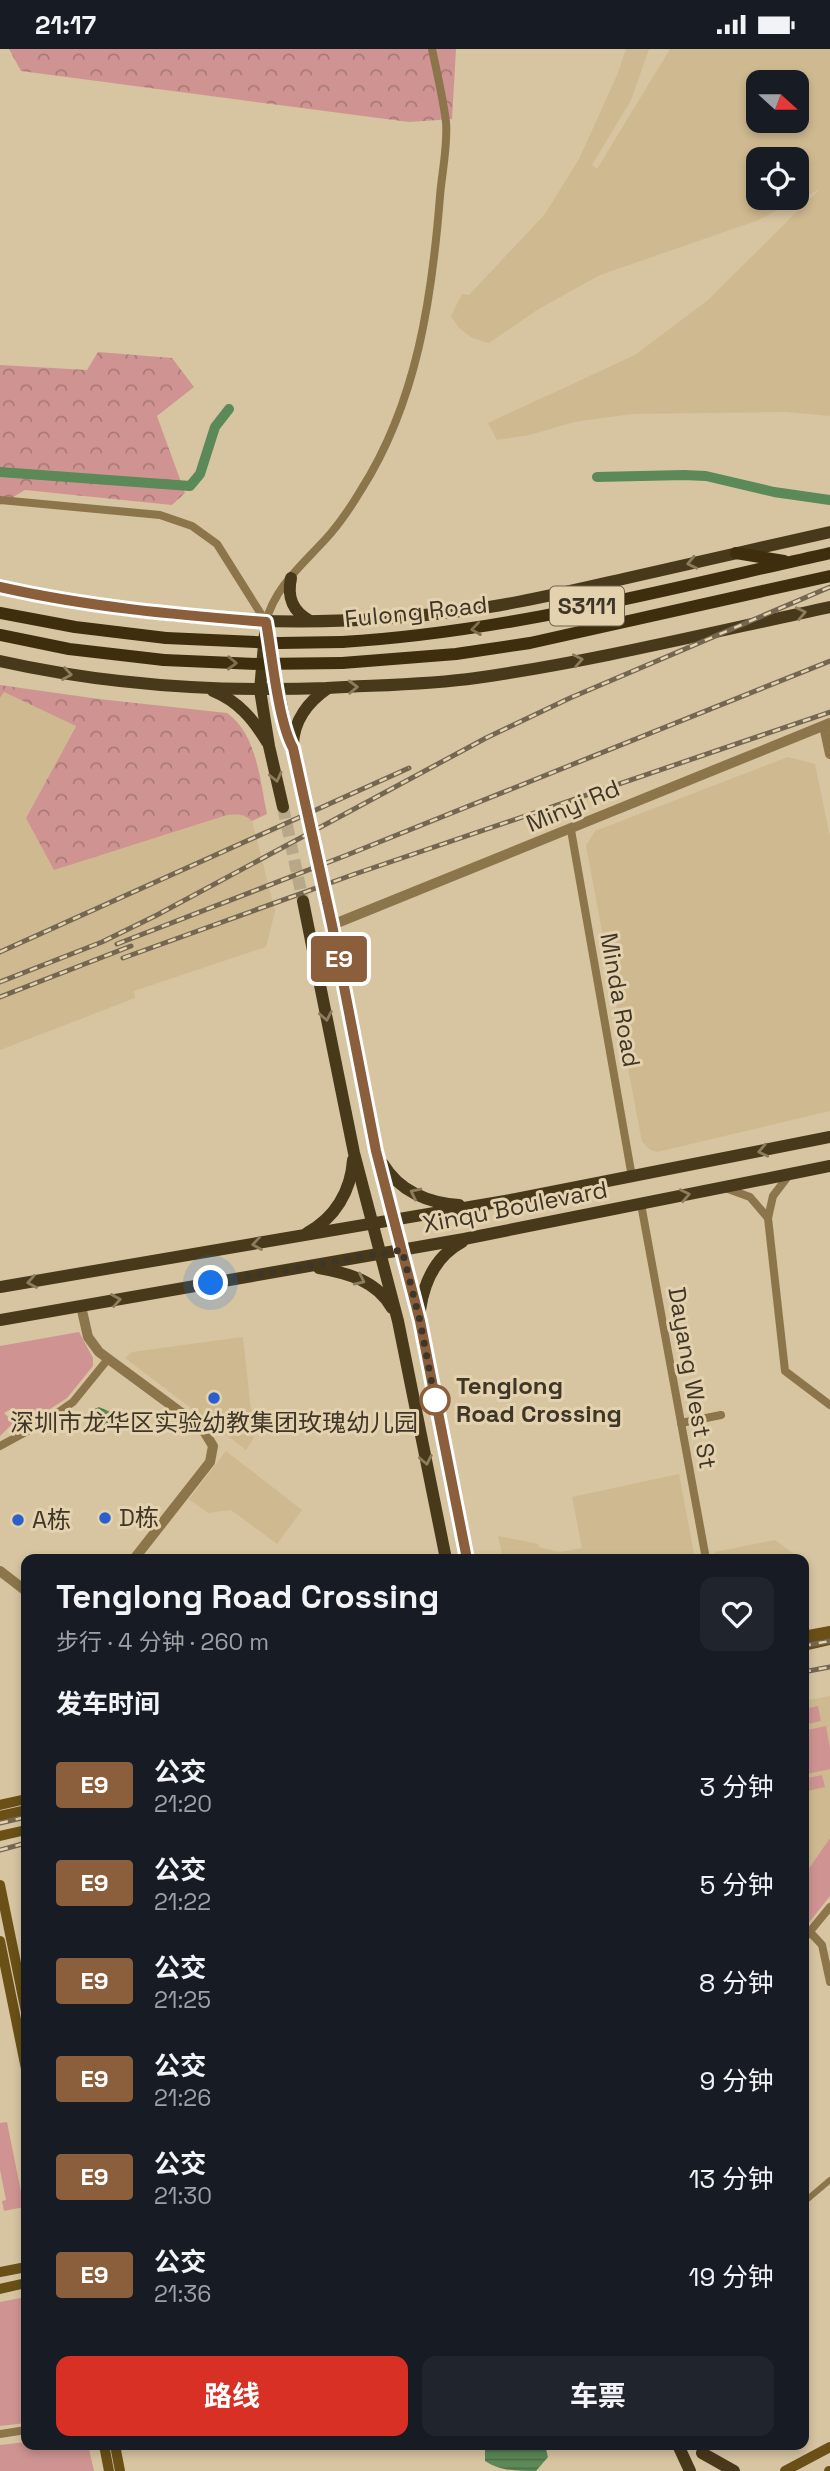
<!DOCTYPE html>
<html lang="zh">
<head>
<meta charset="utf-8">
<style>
	:root { --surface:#171b24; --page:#20242c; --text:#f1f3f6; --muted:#9ea1a6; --accent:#d93025 }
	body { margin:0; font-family:"Space Grotesk","Noto Sans SC",sans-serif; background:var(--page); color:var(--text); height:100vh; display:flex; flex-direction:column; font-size:26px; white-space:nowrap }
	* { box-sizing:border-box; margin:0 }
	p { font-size:23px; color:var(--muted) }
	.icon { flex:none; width:38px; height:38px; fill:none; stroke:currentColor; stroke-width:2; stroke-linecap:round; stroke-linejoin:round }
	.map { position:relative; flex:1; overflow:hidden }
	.side { position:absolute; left:21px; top:1505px; width:788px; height:896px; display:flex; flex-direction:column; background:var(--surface); border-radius:14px; box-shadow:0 4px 10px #0003 }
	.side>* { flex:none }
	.badge { padding:0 14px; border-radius:5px; font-size:24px; line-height:46px }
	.needle { width:46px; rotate:111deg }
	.tools { position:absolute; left:746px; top:21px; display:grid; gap:14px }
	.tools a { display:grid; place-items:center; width:63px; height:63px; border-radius:14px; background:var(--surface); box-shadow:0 4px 10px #0003; font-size:35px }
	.you { position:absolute; width:35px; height:35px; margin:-18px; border:5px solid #fff; border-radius:50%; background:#1a73e8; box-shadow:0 0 0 10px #1a73e833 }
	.map>.badge { position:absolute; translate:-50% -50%; box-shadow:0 0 0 4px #fff }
	h2 { padding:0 35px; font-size:26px; line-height:63px }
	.round { display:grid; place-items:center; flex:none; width:74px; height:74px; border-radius:14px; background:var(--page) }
	.summary { display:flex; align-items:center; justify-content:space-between; height:119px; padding:0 35px }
	h1 { font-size:33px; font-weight:700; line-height:52px }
	.action { display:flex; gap:14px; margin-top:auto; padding:14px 35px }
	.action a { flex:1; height:80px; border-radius:14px; background:var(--accent); color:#fff; font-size:28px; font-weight:700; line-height:80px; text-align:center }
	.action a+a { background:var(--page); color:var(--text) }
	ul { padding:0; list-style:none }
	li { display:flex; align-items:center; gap:21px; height:98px; padding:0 35px }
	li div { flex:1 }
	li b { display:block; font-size:26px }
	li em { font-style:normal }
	li .badge { min-width:77px; font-weight:700; text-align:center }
	.status { display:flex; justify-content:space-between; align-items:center; height:49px; padding:0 35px; background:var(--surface); direction:ltr }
	.status svg { height:19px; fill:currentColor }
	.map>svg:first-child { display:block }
	.built { fill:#cfb990; fill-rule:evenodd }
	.green { fill:#cf9491 }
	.forest { fill:url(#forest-crowns) }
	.water { fill:url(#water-rules) }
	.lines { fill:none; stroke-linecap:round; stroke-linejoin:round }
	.canal { stroke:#5c8958; stroke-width:10 }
	.primary-tunnel { stroke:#b8a889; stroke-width:12; stroke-dasharray:12 6; stroke-linecap:butt }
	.pedestrian { stroke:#8c754a; stroke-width:6 }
	.minor { stroke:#8c754a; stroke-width:8 }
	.tertiary { stroke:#8c754a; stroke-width:10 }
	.secondary { stroke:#6a5017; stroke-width:10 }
	.primary { stroke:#48391a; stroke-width:12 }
	.trunk { stroke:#3e2e0d; stroke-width:12 }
	.rail-casing { stroke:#736752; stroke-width:5 }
	.rail { stroke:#e4d1ae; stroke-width:2.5; stroke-dasharray:8; stroke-linecap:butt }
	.trunk-bridge { stroke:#3e2e0d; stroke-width:12 }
	.oneway { stroke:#8e7d5d }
	.oneway2 { stroke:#806f4d }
	.line-casing { stroke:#fff; stroke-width:16 }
	.line { stroke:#8b5e3c; stroke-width:10 }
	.walk { stroke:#3e3628; stroke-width:7; stroke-dasharray:0 12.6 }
	.poi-dot { fill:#2a5fcd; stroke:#e4d1ae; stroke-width:2.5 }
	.stop-dot { fill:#fff; stroke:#8b5e3c; stroke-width:3.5 }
	.labels { text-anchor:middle; stroke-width:6; stroke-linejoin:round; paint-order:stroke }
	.shield { fill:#e4d1ae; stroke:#706450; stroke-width:2 }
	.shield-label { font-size:23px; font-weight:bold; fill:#3e3628 }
	.street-label { font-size:24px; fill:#3e3628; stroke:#e4d1ae }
	.stop-label { font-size:24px; font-weight:bold; fill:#3e3628; stroke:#e4d1ae; text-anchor:start }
	.poi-label { font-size:24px; fill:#3e3628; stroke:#e4d1ae; text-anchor:start }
</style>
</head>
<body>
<div class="status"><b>21:17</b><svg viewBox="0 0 49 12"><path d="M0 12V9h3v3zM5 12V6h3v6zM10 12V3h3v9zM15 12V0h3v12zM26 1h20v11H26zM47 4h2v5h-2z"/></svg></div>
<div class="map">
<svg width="830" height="2422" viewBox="0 0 830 2422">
	<defs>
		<pattern id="forest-crowns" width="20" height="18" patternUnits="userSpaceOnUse" patternTransform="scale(1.75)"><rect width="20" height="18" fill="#cf9491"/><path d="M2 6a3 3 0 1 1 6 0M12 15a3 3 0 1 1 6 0" fill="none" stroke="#a97a76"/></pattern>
		<pattern id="water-rules" width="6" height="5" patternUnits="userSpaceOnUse" patternTransform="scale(1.75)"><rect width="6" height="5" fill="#5c8958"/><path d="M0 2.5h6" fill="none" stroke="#4d7149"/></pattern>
	</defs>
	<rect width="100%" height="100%" fill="#d7c4a1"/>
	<g class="built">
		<path d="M626 0H649L631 51 592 116 597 120 670 0H830V367L786 363 632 365 574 373 530 386 497 391 488 374 635 306 708 251 820 140 756 172 600 226 537 261 489 294 472 289 459 279 451 267 462 245 469 246 545 165 579 110 618 24ZM758 33H796V72H758ZM758 110H796V149H758Z"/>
		<polygon points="4,643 76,676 26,769 238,765 246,767 252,772 275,862 266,898 134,942 135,949 0,1001 0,649"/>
		<polygon points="788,708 815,715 830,788 830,1062 657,1103 650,1101 642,1093 586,797 595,782"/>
		<polygon points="243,1288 254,1389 246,1401 125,1309 132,1303"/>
		<polygon points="226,1402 302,1461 277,1495 231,1461 208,1464 189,1450"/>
		<polygon points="679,1425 695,1510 503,1510 498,1487 539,1495 538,1498 560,1503 582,1499 572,1448"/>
		<polygon points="775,1491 798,1508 799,1510 716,1510 715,1503"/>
		<polygon points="830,1647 830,1789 803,1828 803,1652"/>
	</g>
	<g class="green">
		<polygon points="79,1283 93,1309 93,1317 67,1349 36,1369 30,1369 9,1361 4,1364 12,1372 12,1375 0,1387 0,1297"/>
		<polygon points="818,1657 821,1672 803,1676 803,1660"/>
		<polygon points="826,1677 830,1700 830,1720 803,1726 803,1682"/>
		<polygon points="822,1726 825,1738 803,1743 803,1730"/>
		<polygon points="830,1789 830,1847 803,1881 803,1828"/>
		<polygon points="7,2073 24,2158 4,2162 2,2152 6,2151 0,2121 0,2074"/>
		<polygon points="26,2248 26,2374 0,2377 0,2253"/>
		<polygon points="26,2393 26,2396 88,2396 94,2422 0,2422 0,2396"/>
	</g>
	<g class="forest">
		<polygon points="9,0 456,0 452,70 409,73 21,22"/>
		<polygon points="98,303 172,309 194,338 157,367 185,444 172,456 25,441 0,456 0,316 87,321"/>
		<path d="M0 636 99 650 227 664C257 685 260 732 267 765L252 772C244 765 238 765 227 766L54 821 26 769 76 677 4 643 0 649Z"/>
	</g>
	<g class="water">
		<polygon points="99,1358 117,1366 111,1381 99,1380 91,1373 92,1361"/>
		<path d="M487 2396H545L548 2408 536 2422C517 2422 500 2422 485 2412V2399Z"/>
	</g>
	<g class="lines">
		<g class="canal">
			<polyline points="0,423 190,437 200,425 215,378 229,360"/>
			<polyline points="597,428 684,426 706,427 774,443 830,451"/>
		</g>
		<g class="primary-tunnel">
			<polyline points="304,748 325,843"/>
			<polyline points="283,758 303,852"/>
		</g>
		<polyline class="pedestrian" points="803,2154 830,2131"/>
		<g class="minor">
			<polyline points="0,451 160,466 192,477 217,495 266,573"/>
			<path d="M266 573C275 536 307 512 331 484 342 471 352 456 361 441 417 353 432 249 440 147 442 123 448 96 446 73 443 49 437 24 432 0"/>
			<polyline points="571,781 632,1128"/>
			<polyline points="789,1126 773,1147 768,1169 785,1322 830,1356"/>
			<polyline points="728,1140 750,1148 768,1169"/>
			<polyline points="641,1155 706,1510"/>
			<polyline points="681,1374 721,1366"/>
			<polyline points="0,1397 46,1372 73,1353 108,1310"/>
			<polyline points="810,1883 822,1896 830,1933"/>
			<polyline points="803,1891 830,1858"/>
			<polyline points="0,2385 26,2381"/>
		</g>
		<g class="tertiary">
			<polyline points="824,677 830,705"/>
			<polyline points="332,876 830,674"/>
			<polyline points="81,1257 88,1288 99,1303 202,1379 213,1397 210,1413 134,1510"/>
			<polyline points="0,1522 26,1542"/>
		</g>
		<g class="secondary">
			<polyline points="803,1587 830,1582"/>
			<polyline points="803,1597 830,1591"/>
			<polyline points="0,1756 26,1750"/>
			<polyline points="0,1767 26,1761"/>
			<polyline points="0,1787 26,1781"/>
			<polyline points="0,1836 26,1963"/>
			<polyline points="0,1892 26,2020"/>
			<polyline points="0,2223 26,2218"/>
			<polyline points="0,2240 26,2234"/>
			<polyline points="104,2396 109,2422"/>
			<polyline points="115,2396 120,2422"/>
			<polyline points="785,2422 830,2398"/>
			<polyline points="829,2422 830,2422"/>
		</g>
		<g class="primary">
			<path d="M291 529C287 548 292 562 310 572"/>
			<path d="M0 538C160 575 327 583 489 558 534 551 579 540 623 530 692 514 761 499 830 483"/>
			<polyline points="266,573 260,641 269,697 283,758"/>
			<polyline points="269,591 288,690 293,699 304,748"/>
			<path d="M0 612C107 636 218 643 327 639 377 636 426 636 476 629 595 612 712 583 830 558"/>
			<path d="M213 642C238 652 253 670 267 693"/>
			<path d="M293 695C294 671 309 652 328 639"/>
			<polyline points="325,843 376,1102 420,1272 467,1510"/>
			<polyline points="303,852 354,1104 398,1272 446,1510"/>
			<path d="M383 1115C399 1142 428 1154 459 1156"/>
			<path d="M307 1184C335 1169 351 1142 353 1111"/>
			<path d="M319 1219C348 1224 377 1232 392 1259"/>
			<polyline points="0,1238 516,1150 830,1088"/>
			<path d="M420 1261C424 1233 436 1207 462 1193"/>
			<polyline points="0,1271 464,1190 830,1117"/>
			<polyline points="678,2396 690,2422"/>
			<polyline points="702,2404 734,2422"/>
		</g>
		<g class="trunk">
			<polyline points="736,504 784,512"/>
			<polyline points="0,564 75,578 166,589"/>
			<polyline points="0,586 69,600 164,611"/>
			<path d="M342 593C507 583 668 540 830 504"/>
			<polyline points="342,614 456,605 530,594 830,527"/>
		</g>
		<g class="rail-casing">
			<g id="rail">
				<polyline points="117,895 347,806 830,612"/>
				<polyline points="0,903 409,719"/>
				<polyline points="123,909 352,826 830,663"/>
				<polyline points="0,933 102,893 157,866 486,689 570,649 830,538"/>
				<polyline points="0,948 131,897"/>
				<polyline points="803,1597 830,1592"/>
				<polyline points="803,1623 830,1618"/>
				<polyline points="0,1774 26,1768"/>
				<polyline points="0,1801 26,1794"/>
			</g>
		</g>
		<use href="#rail" class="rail"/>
		<g class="trunk-bridge">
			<polyline points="166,589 279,594 342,593"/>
			<polyline points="164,611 258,615 342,614"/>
		</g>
	</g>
	<defs><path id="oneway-chevron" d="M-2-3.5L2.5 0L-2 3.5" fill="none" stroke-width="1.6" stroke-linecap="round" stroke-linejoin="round" transform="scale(1.75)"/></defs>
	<g class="oneway">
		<use href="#oneway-chevron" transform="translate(692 514) rotate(167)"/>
		<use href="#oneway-chevron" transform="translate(801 564) rotate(-12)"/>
		<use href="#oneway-chevron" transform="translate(578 611) rotate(-11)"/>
		<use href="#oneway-chevron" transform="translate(67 625) rotate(9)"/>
		<use href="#oneway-chevron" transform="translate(353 638) rotate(-2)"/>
		<use href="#oneway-chevron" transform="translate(276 728) rotate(77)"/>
		<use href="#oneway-chevron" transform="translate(326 967) rotate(79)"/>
		<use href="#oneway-chevron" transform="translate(763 1102) rotate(168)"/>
		<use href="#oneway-chevron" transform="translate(415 1144) rotate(-154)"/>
		<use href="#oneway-chevron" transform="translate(685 1146) rotate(-12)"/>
		<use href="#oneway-chevron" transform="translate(257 1195) rotate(171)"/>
		<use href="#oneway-chevron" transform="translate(360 1231) rotate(25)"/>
		<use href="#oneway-chevron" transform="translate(32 1233) rotate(170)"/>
		<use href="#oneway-chevron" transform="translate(116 1251) rotate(-10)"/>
		<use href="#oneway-chevron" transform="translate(426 1411) rotate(79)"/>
	</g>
	<g class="oneway2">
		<use href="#oneway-chevron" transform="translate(476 580) rotate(172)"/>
		<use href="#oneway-chevron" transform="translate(232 614) rotate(2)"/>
	</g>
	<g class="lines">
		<g class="line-casing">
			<path id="line" d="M0 538C88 558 177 566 266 573 272 606 278 672 293 699L332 876 376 1102 420 1272 467 1510"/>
		</g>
		<use href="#line" class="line"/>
		<polyline class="walk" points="211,1234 402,1201 420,1272 435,1351"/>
	</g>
	<g class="poi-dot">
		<circle cx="214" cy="1349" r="7"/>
		<circle cx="105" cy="1469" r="7"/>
		<circle cx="18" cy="1471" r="7"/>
	</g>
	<circle class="stop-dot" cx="435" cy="1351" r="14"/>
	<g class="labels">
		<rect class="shield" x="550" y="537.5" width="74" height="39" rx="5"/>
		<g class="shield-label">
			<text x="587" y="565">S3111</text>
		</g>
		<g class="street-label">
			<text transform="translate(416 563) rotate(-6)" y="8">Fulong Road</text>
			<text transform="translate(573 757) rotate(-23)" y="8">Minyi Rd</text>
			<text transform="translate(620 951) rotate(80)" y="8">Minda Road</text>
			<text transform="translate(515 1158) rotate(-11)" y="8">Xinqu Boulevard</text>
			<text transform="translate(692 1329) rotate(80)" y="8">Dayang West St</text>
		</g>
		<g class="stop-label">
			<text x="456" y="1345">Tenglong<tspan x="456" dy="28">Road Crossing</tspan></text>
		</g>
		<g class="poi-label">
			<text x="214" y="1382" text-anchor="middle">深圳市龙华区实验幼教集团玫瑰幼儿园</text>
			<text x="119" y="1477">D栋</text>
			<text x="32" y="1479">A栋</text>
		</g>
	</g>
</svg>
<div class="tools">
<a><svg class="needle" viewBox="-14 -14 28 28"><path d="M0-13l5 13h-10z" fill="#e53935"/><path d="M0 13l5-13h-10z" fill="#9ea1a6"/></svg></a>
<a><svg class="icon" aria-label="locate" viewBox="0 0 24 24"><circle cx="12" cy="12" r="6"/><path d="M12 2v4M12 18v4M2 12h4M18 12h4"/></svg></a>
</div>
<div class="you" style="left:211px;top:1234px"></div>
<b class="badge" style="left:339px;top:910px;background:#8b5e3c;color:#fff">E9</b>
<section class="side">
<div class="summary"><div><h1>Tenglong Road Crossing</h1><p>步行 · 4 分钟 · 260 m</p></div><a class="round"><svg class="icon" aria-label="heart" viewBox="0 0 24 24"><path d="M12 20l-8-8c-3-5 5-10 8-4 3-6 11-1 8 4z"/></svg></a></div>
<h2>发车时间</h2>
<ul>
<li><span class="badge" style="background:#8b5e3c;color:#fff">E9</span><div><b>公交</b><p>21:20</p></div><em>3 分钟</em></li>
<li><span class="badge" style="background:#8b5e3c;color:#fff">E9</span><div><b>公交</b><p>21:22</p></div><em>5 分钟</em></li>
<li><span class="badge" style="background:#8b5e3c;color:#fff">E9</span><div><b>公交</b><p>21:25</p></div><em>8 分钟</em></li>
<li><span class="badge" style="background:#8b5e3c;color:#fff">E9</span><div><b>公交</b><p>21:26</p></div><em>9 分钟</em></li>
<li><span class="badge" style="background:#8b5e3c;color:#fff">E9</span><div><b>公交</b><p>21:30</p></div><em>13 分钟</em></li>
<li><span class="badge" style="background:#8b5e3c;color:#fff">E9</span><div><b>公交</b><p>21:36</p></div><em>19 分钟</em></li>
</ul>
<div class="action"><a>路线</a><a>车票</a></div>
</section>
</div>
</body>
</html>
